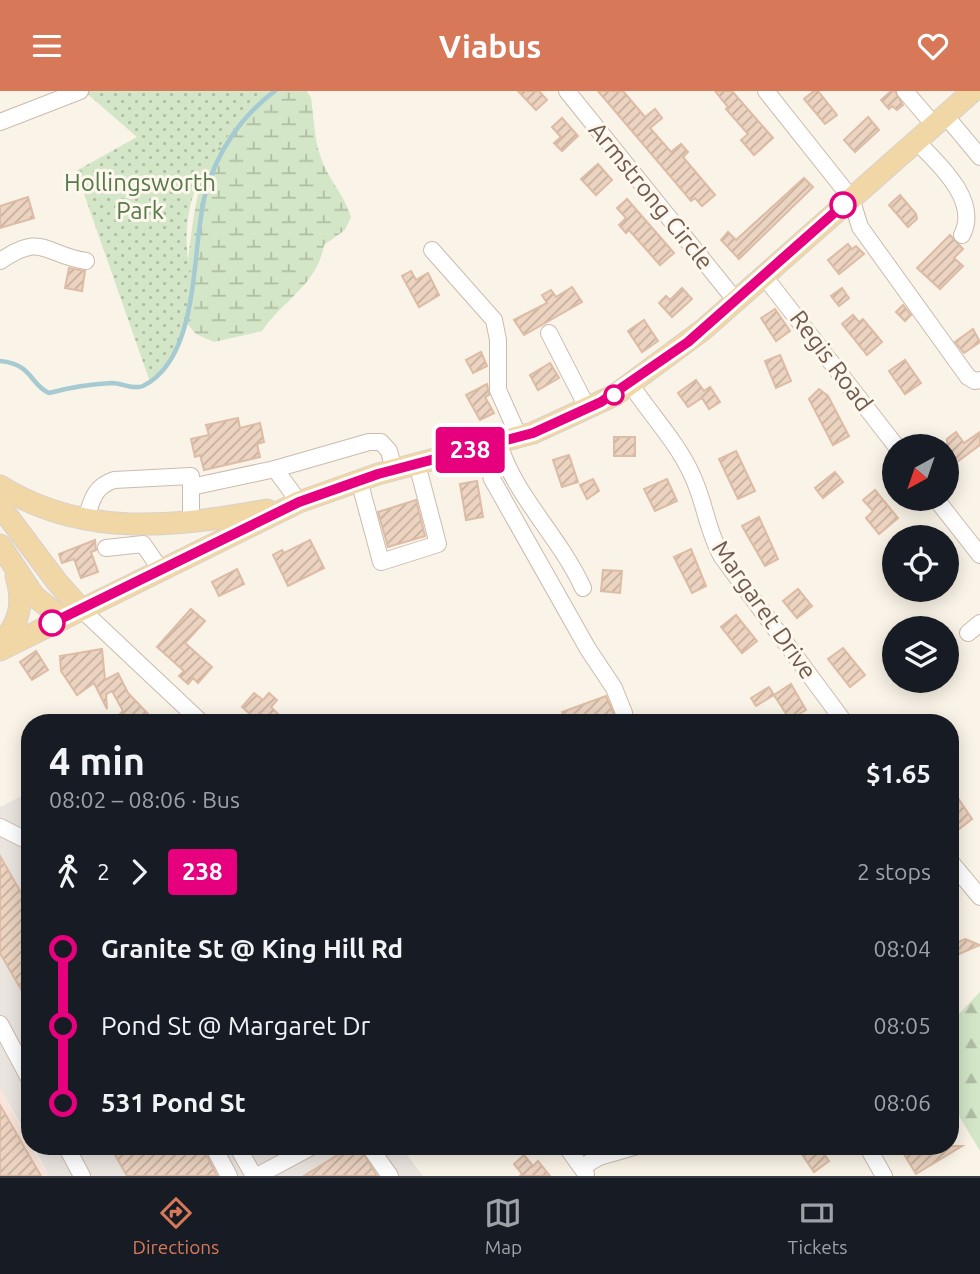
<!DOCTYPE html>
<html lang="en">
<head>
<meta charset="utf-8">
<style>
	:root { --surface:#171b24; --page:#242831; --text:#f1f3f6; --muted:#9ea1a6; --line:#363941; --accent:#d77859 }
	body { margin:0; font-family:Ubuntu,sans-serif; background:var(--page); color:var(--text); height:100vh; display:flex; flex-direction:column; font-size:26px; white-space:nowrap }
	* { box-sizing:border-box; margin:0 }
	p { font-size:23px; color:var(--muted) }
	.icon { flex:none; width:38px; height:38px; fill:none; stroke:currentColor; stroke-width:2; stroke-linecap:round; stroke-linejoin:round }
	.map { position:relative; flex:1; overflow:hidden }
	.sheet { position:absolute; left:21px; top:623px; width:938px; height:441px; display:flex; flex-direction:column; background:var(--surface); border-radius:28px; box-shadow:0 4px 18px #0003 }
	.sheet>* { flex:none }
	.badge { padding:0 14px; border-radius:5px; font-size:24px; line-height:46px }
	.needle { width:46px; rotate:220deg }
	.tools { position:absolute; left:882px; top:343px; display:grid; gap:14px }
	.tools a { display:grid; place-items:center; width:77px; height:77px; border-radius:50%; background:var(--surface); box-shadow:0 4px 18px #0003; font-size:35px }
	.map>.badge { position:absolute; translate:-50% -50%; box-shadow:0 0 0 4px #fff }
	.legs { display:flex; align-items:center; gap:10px; height:77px; padding:0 28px; font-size:23px }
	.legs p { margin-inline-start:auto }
	.head { display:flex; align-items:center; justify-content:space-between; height:119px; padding:0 28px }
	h1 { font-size:38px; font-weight:700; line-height:52px }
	ul { padding:0 28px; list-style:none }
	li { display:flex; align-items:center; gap:24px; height:77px; font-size:26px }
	li i { display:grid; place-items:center; width:10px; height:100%; margin:0 9px; background:currentColor }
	li i::after { content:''; width:18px; height:18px; margin:-9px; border:5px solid; border-radius:50%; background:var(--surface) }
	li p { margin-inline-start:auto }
	li:first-child i { background:linear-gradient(#0000 50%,currentColor 0) }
	li:last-child i { background:linear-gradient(currentColor 50%,#0000 0) }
	header { display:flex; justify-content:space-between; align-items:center; height:91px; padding:0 28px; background:var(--accent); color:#fff; font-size:32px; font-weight:700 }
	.dock { display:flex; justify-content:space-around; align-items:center; height:98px; border-top:2px solid var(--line); background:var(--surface); font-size:19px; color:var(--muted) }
	.dock a { display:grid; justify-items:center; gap:4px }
	.dock .on { color:var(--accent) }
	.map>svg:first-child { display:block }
	.commercial { fill:#f9e5dc }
	.industrial { fill:#ebe5e0 }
	.forest { fill:url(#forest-firs) }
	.wetland { fill:url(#wetland-marsh) }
	.park { fill:url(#park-dots) }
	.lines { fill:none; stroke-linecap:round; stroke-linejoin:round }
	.stream { stroke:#a5cad2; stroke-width:4.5 }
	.building { fill:url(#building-hatch); stroke:#ddbba4; stroke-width:2 }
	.minor-casing { stroke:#cbbbae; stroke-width:18 }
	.major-casing { stroke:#d7d1cd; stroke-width:23 }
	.minor { stroke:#fff; stroke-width:16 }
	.major { stroke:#f2d7a6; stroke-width:21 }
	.line-1-casing { stroke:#fff; stroke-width:16 }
	.line-1 { stroke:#e6007e; stroke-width:10 }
	.stop-1-dot { fill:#fff; stroke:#e6007e; stroke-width:3.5 }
	.labels { text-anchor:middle; stroke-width:6; stroke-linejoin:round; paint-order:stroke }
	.park-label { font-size:24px; fill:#577a4a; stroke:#fdf7ed }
	.street-label { font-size:24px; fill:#715b4e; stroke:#fdf7ed }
</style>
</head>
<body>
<header><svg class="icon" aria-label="menu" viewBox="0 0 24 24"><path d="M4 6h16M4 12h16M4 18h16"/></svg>Viabus<svg class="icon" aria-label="heart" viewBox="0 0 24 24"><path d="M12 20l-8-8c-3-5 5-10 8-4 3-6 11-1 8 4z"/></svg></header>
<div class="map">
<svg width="980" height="1085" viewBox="0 0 980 1085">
	<defs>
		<pattern id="forest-firs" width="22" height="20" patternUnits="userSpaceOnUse" patternTransform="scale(1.75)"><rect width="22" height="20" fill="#d3e6c7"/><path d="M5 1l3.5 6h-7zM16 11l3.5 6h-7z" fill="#b0bda4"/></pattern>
		<pattern id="wetland-marsh" width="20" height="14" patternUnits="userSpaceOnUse" patternTransform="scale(1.75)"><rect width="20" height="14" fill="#d3e6c7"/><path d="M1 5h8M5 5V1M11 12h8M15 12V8" fill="none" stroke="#b0bda4"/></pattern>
		<pattern id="park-dots" width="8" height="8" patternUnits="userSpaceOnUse" patternTransform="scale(1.75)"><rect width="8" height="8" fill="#d3e6c7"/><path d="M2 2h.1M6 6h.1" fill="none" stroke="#b0bda4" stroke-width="1.8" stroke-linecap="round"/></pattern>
		<pattern id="building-hatch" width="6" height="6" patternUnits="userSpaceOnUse" patternTransform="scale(1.75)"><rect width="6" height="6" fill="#ecd4c1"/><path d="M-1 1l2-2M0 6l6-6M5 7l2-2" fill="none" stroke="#c4af9f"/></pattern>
	</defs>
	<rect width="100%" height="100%" fill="#faf3e7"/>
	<polygon class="commercial" points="0,997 30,1055 49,1085 0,1085"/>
	<g class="industrial">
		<polygon points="30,701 30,1050 0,997 0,716"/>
		<polygon points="33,1055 400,1055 423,1085 49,1085"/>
	</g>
	<polygon class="forest" points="980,901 980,1060 950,1010 950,932"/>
	<path class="wetland" d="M260 0H307L311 7C314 27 314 49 321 67 329 90 344 103 351 126L345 139 324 154C317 194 283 209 262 240L214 251 196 243 183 228C186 190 193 93 211 64 225 42 244 21 260 0Z"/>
	<path class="park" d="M84 0H274C237 30 198 73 189 121 179 174 206 204 176 257 169 270 162 281 150 291L76 80 137 46Z"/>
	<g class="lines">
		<path class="stream" d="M0 270C33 273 30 294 49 302 71 296 90 293 112 292 122 292 133 299 143 295 201 266 191 159 205 104 216 62 241 25 275 0"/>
	</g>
	<g class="building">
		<polygon points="518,0 539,0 547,9 536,19"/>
		<polygon points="598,0 623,0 645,26 655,18 662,27 650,37 671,61 681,53 688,61 683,66 715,104 702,115 695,107 691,110"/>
		<polygon points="715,0 732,0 773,47 754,64 741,49 748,43 726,18 728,16"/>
		<polygon points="814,0 818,0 837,24 825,33 804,8"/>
		<polygon points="891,0 895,0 903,14 897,19 892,15 889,18 881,9"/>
		<polygon points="868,26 879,39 855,61 844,49"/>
		<polygon points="562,27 578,45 562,60 554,52 561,46 552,36"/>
		<polygon points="598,73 612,89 596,104 581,88"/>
		<polygon points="804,87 813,96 739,168 721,149 728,141 736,149"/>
		<polygon points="900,104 916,123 917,128 908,136 889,114"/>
		<polygon points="28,106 34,127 0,137 0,115"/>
		<polygon points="627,108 674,162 660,174 629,139 626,142 619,134 626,127 617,117"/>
		<polygon points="950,144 963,158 954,167 963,175 940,198 917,177"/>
		<polygon points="848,153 852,158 856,155 864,163 839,183 828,169"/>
		<polygon points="69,177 85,180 82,200 65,197"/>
		<polygon points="411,180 416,189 428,182 439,204 419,216 402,185"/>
		<polygon points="572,196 582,211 524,244 514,229 547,212 542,204 551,199 556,206"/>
		<polygon points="682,197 692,208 672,226 659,212 666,205 670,209"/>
		<polygon points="842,197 849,207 839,215 831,205"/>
		<polygon points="903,214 911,224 905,230 896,221"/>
		<polygon points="775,218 790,240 776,250 761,227"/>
		<polygon points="853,224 859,231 863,228 882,251 867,264 842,233"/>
		<polygon points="644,229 658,250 642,261 628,240"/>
		<polygon points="973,238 980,251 964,262 955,251"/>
		<polygon points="481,261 487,275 473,282 466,269"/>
		<polygon points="780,264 791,290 776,297 765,270"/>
		<polygon points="905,269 921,292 905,303 889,280"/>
		<polygon points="550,272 559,287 538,299 530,284"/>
		<polygon points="696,289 704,300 710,296 720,311 709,318 702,307 688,316 678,302"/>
		<polygon points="487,293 489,304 485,306 494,322 480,329 466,304"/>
		<polygon points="819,298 828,305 849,345 833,354 809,308"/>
		<polygon points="238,327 240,337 260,332 264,351 257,353 260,366 204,379 200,364 195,366 191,348 209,344 206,334"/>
		<polygon points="956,341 964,352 980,341 980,354 954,373 947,363 947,348"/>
		<rect x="614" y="346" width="21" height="19"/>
		<polygon points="736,360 755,400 738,408 719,368"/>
		<polygon points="569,364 578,391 562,396 553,369"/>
		<polygon points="835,381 843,391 823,407 815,397"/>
		<polygon points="593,388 599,400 587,408 580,394"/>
		<polygon points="667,388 677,410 655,420 644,398"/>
		<polygon points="477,390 483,426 466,429 460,393"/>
		<polygon points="875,399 898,427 879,443 866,427 873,420 863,409"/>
		<polygon points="416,409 425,445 388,456 378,421"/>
		<polygon points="759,426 778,468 765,475 742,435"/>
		<polygon points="95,449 96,459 91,461 98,481 81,487 74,468 62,472 59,463"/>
		<polygon points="310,449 324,477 288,495 273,464 282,459 284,462"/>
		<polygon points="691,458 706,495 692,502 674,466"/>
		<polygon points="237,478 244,493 219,505 212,491"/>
		<polygon points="603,479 622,480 620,502 601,500"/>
		<polygon points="798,498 812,515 797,527 783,510"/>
		<polygon points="191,518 205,530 185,552 212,576 198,592 193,587 188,593 179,585 184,580 157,556"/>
		<polygon points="736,524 757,550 742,562 721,536"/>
		<polygon points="843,557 865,584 850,596 828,568"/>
		<polygon points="102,558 105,589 118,582 128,602 151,626 145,632 128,632 120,623 123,620 112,600 106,603 107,618 94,592 77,604 61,580 60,565"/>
		<polygon points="36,560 48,579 32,589 20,571"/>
		<polygon points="791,593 806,619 790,629 774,604"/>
		<polygon points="769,596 774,604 756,615 751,607"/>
		<polygon points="254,602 263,609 269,602 277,609 271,616 279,624 272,632 260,632 242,616"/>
		<polygon points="606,605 616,628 606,632 566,632 562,621"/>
		<polygon points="950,695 972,728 959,738 950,727"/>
		<polygon points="0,765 24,807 30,804 30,914 0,862"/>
		<polygon points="965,848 980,854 957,864 952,854"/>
		<polygon points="0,1014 41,1085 0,1085"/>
		<polygon points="110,1055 202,1055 217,1085 127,1085"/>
		<polygon points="352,1055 359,1055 377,1085 304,1085"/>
		<polygon points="804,1055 818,1055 829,1070 814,1081 799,1059"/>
		<polygon points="899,1055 962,1055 916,1083"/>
		<polygon points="524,1064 533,1075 538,1070 550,1085 520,1085 522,1083 514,1073"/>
	</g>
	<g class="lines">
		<g class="minor-casing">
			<g id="minor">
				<polyline points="567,0 736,210"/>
				<polyline points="766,0 851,107 860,136 968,286 975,290 980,289"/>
				<polyline points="905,0 934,34"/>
				<polyline points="945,24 980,66"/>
				<polyline points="0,31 80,0"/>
				<path d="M916 50C939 73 980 110 962 144"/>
				<polyline points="432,159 494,229 498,249 498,299 519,346"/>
				<path d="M0 170C43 141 43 163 86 170"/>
				<polyline points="764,185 896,355"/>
				<polyline points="549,242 588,318"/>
				<path d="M631 294C651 324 677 351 692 384 705 411 707 440 722 466L845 632"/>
				<path d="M499 352C513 403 560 446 583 497"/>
				<polyline points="482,356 492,388 588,558 614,597 624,622"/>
				<polyline points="275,378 299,411"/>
				<polyline points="359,389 381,471 438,453 417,373"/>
				<polyline points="191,396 275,378 369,351 381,351 389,360 394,379"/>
				<polyline points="936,408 980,464"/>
				<path d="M85 430C92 410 93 396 114 389L191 385V429"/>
				<polyline points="106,457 143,453 161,479"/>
				<polyline points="81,518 202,632"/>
				<polyline points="968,542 980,532"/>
				<polyline points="0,736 30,751"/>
				<polyline points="950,770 980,806"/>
				<polyline points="0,933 30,989"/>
				<polyline points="66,1055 82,1085"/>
				<polyline points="213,1055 229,1085"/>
				<polyline points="237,1055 254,1085"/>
				<polyline points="369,1055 390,1085"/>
				<polyline points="566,1055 586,1083"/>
				<polyline points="867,1055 884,1085"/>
				<polyline points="582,1076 599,1066 637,1055"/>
				<polyline points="257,1085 313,1055"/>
			</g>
		</g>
		<g class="major-casing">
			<g id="major">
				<path d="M0 395C83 447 174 436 267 419"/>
				<polyline points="0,415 57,491 81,518"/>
				<polyline points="0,454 34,505 62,527"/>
				<path d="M0 553C20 533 24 512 16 485"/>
				<polyline points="0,559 299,411 378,383 533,342 615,304 704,238 973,0"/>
			</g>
		</g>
		<use href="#minor" class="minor"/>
		<use href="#major" class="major"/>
	</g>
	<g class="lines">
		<g class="line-1-casing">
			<polyline id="line-1" points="52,532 299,411 378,383 533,342 601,311 688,251 843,114"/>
		</g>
		<use href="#line-1" class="line-1"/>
	</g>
	<g class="stop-1-dot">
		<circle cx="843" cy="114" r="12"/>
		<circle cx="614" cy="304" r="9"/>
		<circle cx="52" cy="532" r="12"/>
	</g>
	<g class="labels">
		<g class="park-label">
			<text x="140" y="100">Hollingsworth<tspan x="140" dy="28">Park</tspan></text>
		</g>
		<g class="street-label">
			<text transform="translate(651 105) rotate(51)" y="8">Armstrong Circle</text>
			<text transform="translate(831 270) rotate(53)" y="8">Regis Road</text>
			<text transform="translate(764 519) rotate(55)" y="8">Margaret Drive</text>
		</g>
	</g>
</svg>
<div class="tools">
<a><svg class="needle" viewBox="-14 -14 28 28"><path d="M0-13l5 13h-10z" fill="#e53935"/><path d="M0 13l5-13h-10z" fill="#9ea1a6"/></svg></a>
<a><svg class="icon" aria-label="locate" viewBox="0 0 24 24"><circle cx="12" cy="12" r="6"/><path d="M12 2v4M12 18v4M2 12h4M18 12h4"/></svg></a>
<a><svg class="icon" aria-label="layers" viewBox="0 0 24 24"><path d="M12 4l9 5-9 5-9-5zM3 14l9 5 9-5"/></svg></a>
</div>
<b class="badge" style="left:470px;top:359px;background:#e6007e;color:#fff">238</b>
<section class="sheet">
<div class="head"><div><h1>4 min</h1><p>08:02 – 08:06 · Bus</p></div><b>$1.65</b></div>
<div class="legs"><svg class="icon" aria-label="walk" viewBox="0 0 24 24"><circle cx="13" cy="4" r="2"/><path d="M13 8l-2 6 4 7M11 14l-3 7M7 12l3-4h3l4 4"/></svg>2<svg class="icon" aria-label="forward" viewBox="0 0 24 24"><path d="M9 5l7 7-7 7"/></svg><b class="badge" style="background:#e6007e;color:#fff">238</b><p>2 stops</p></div>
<ul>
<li><i style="color:#e6007e"></i><b>Granite St @ King Hill Rd</b><p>08:04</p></li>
<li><i style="color:#e6007e"></i><span>Pond St @ Margaret Dr</span><p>08:05</p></li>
<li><i style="color:#e6007e"></i><b>531 Pond St</b><p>08:06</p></li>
</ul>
</section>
</div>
<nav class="dock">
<a class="on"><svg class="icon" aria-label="directions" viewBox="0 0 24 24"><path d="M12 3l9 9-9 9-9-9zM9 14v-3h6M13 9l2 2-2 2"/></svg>Directions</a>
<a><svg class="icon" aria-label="map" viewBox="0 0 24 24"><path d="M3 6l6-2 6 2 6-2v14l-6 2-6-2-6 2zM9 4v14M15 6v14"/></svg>Map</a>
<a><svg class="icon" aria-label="tickets" viewBox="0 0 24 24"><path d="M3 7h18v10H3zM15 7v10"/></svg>Tickets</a>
</nav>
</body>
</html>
